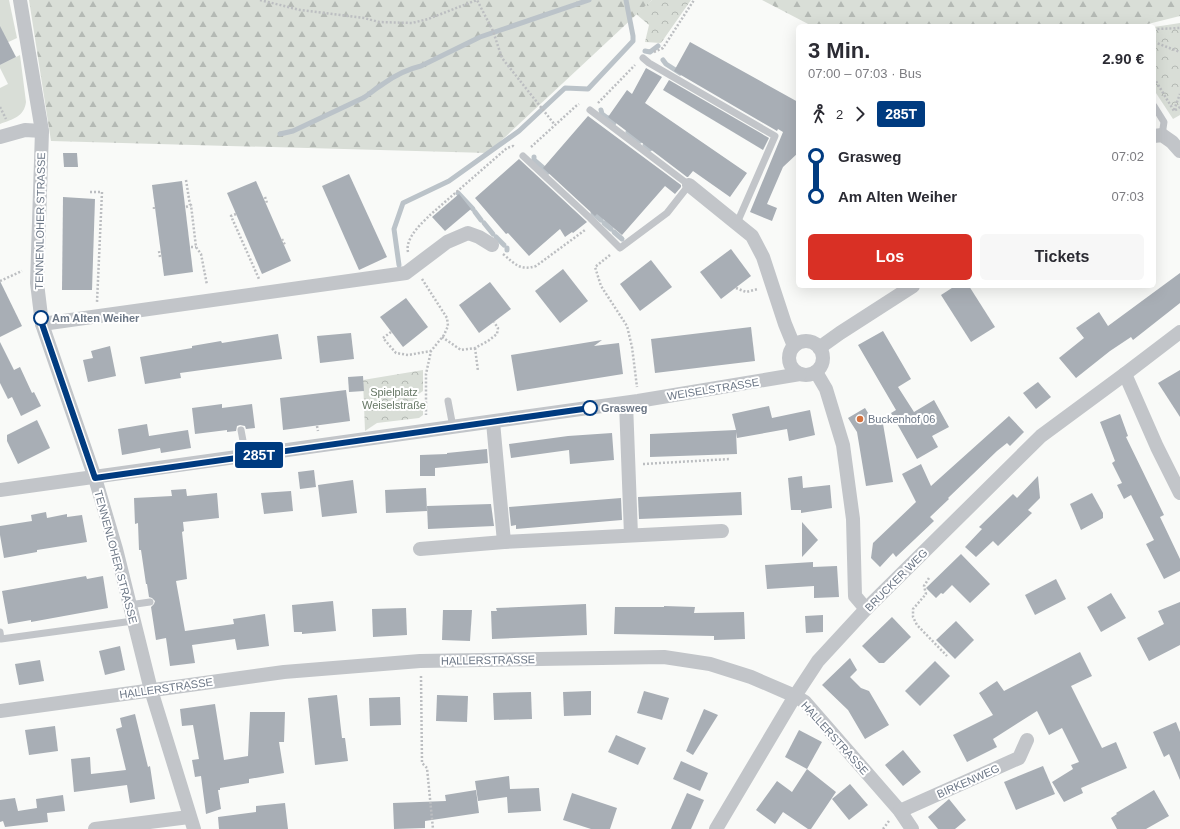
<!DOCTYPE html>
<html lang="de">
<head>
<meta charset="utf-8">
<style>
	:root { --surface:#fff; --page:#f7f7f7; --text:#2b2b33; --muted:#7c7c81; --accent:#d93025 }
	body { margin:0; font-family:Arial,sans-serif; background:var(--page); color:var(--text); height:100vh; display:flex; flex-direction:column; font-size:15px; white-space:nowrap }
	* { box-sizing:border-box; margin:0 }
	p { font-size:13px; color:var(--muted) }
	.icon { flex:none; width:22px; height:22px; fill:none; stroke:currentColor; stroke-width:2; stroke-linecap:round; stroke-linejoin:round }
	.map { position:relative; flex:1; overflow:hidden }
	.panel { position:absolute; left:796px; top:24px; width:360px; height:264px; display:flex; flex-direction:column; background:var(--surface); border-radius:6px; box-shadow:0 4px 16px #0002 }
	.panel>* { flex:none }
	.badge { padding:0 8px; border-radius:3px; font-size:14px; line-height:26px }
	.map>.badge { position:absolute; translate:-50% -50%; box-shadow:0 0 0 2px #fff }
	.legs { display:flex; align-items:center; gap:6px; height:44px; padding:0 12px; font-size:13px }
	.legs p { margin-inline-start:auto }
	.overview { display:flex; align-items:center; justify-content:space-between; height:68px; padding:0 12px }
	h1 { font-size:22px; font-weight:700; line-height:30px }
	.button { display:flex; gap:8px; margin-top:auto; padding:8px 12px }
	.button a { flex:1; height:46px; border-radius:6px; background:var(--accent); color:#fff; font-size:16px; font-weight:700; line-height:46px; text-align:center }
	.button a+a { background:var(--page); color:var(--text) }
	ul { padding:0 12px; list-style:none }
	li { display:flex; align-items:center; gap:14px; height:40px; font-size:15px }
	li i { display:grid; place-items:center; width:6px; height:100%; margin:0 5px; background:currentColor }
	li i::after { content:''; width:10px; height:10px; margin:-5px; border:3px solid; border-radius:50%; background:var(--surface) }
	li p { margin-inline-start:auto }
	li:first-child i { background:linear-gradient(#0000 50%,currentColor 0) }
	li:last-child i { background:linear-gradient(currentColor 50%,#0000 0) }
	.map>svg:first-child { display:block }
	.forest { fill:url(#forest-firs) }
	.park { fill:url(#park-crowns) }
	.garden { fill:#d9ded7 }
	.lines { fill:none; stroke-linecap:round; stroke-linejoin:round }
	.stream { stroke:#bbc3c9; stroke-width:5 }
	.building { fill:#a8aeb5 }
	.path { stroke:#bcbec1; stroke-width:2.5; stroke-dasharray:2 2; stroke-linecap:butt }
	.lane { stroke:#c2c5c9; stroke-width:7 }
	.street { stroke:#c2c5c9; stroke-width:14 }
	.line-1-casing { stroke:#fff; stroke-width:9 }
	.line-1 { stroke:#003b80; stroke-width:6 }
	.stop-1-dot { fill:#fff; stroke:#003b80; stroke-width:2 }
	.poi-dot { fill:#d3723f; stroke:#fff; stroke-width:1.5 }
	.labels { text-anchor:middle; stroke-width:4; stroke-linejoin:round; paint-order:stroke }
	.street-label { font-size:11px; fill:#6c7786; stroke:#fff }
	.stop-label { font-size:11px; font-weight:bold; fill:#6c7786; stroke:#fff; text-anchor:start }
	.park-label { font-size:11px; fill:#677866; stroke:#fff }
	.poi-label { font-size:11px; fill:#6c7786; stroke:#fff; text-anchor:start }
</style>
</head>
<body>
<div class="map">
<svg width="1180" height="829" viewBox="0 0 1180 829">
	<defs>
		<pattern id="forest-firs" width="22" height="20" patternUnits="userSpaceOnUse"><rect width="22" height="20" fill="#d9ded7"/><path d="M5 1l3.5 6h-7zM16 11l3.5 6h-7z" fill="#b4b9b4"/></pattern>
		<pattern id="park-crowns" width="20" height="18" patternUnits="userSpaceOnUse"><rect width="20" height="18" fill="#d9ded7"/><path d="M2 6a3 3 0 1 1 6 0M12 15a3 3 0 1 1 6 0" fill="none" stroke="#b4b9b4"/></pattern>
	</defs>
	<rect width="100%" height="100%" fill="#f9faf8"/>
	<g class="forest">
		<polygon points="29,0 652,0 488,153 51,141"/>
		<polygon points="762,0 1180,0 1180,16 1140,26 812,26"/>
	</g>
	<g class="park">
		<polygon points="652,0 691,0 661,43 645,42 649,25 636,14"/>
		<polygon points="1180,23 1180,115 1173,119 1154,90 1154,27"/>
		<polygon points="423,370 423,391 417,395 417,403 423,406 423,415 419,418 377,423 365,431 363,380"/>
	</g>
	<g class="garden">
		<polygon points="0,0 9,0 17,38 0,46"/>
		<path d="M20 55 26 102C24 117 13 119 0 124V88L8 84 0 68V65Z"/>
	</g>
	<g class="lines">
		<g class="stream">
			<polyline points="645,51 650,52 658,46"/>
			<polyline points="663,60 666,64 680,73"/>
			<polyline points="601,110 602,114 606,117"/>
			<polyline points="608,118 614,123"/>
			<polyline points="628,132 640,141"/>
			<path d="M280 134 293 131 363 98C370 94 376 88 383 84 394 76 408 69 421 66L480 37 589 0"/>
			<polyline points="645,145 650,149"/>
			<polyline points="534,157 534,160 548,172"/>
			<polyline points="458,193 473,209"/>
			<polyline points="475,212 481,220"/>
			<polyline points="593,213 601,220"/>
			<polyline points="484,223 493,234"/>
			<polyline points="604,223 611,229"/>
			<polyline points="614,232 622,239"/>
			<polyline points="496,237 504,245"/>
			<polyline points="507,250 507,248"/>
			<polyline points="399,265 394,229 403,203 449,181 519,131 565,88 588,89 633,41 633,36 626,0"/>
		</g>
	</g>
	<g class="building">
		<polygon points="0,26 16,57 0,65"/>
		<polygon points="690,42 798,102 798,153 783,167 767,204 777,208 772,221 750,212 783,132 778,129 777,131 674,71"/>
		<polygon points="646,68 662,77 645,103 747,173 730,197 693,171 688,177 687,177 608,117 627,90 632,94"/>
		<polygon points="669,80 769,138 763,150 663,90"/>
		<polygon points="588,116 681,185 681,187 675,194 665,186 622,235 597,214 595,216 543,168"/>
		<polygon points="63,153 77,153 78,167 64,167"/>
		<polygon points="519,159 587,222 573,233 572,232 565,237 560,229 529,256 508,233 506,234 475,198"/>
		<polygon points="349,174 387,257 359,270 322,186"/>
		<polygon points="182,181 193,272 164,276 152,185"/>
		<polygon points="256,181 291,261 262,274 227,193"/>
		<polygon points="459,194 471,209 445,231 432,217"/>
		<polygon points="63,197 95,199 92,290 62,290"/>
		<polygon points="731,249 751,276 721,299 700,272"/>
		<polygon points="651,260 672,287 640,311 620,284"/>
		<polygon points="563,269 588,301 560,323 535,291"/>
		<polygon points="1180,273 1180,303 1133,340 1131,337 1110,351 1076,378 1059,358 1084,338 1076,328 1099,312 1108,326"/>
		<polygon points="0,281 22,326 0,337"/>
		<polygon points="490,282 511,309 479,333 459,305"/>
		<polygon points="955,286 969,286 995,327 971,342 941,295"/>
		<polygon points="406,298 428,327 403,347 380,317"/>
		<polygon points="751,327 755,361 655,373 651,339"/>
		<polygon points="883,331 911,379 898,387 914,412 934,400 949,427 932,436 938,447 917,459 891,413 896,410 858,345"/>
		<polygon points="351,333 354,359 320,363 317,336"/>
		<polygon points="278,334 282,359 180,373 181,378 145,384 140,357 192,348 192,346 221,341 222,343"/>
		<polygon points="602,340 594,346 619,343 623,374 517,391 511,355"/>
		<polygon points="0,342 14,370 20,367 32,393 34,392 41,406 21,416 12,397 8,399 0,383"/>
		<polygon points="110,346 116,376 88,382 83,360 93,358 91,351"/>
		<polygon points="1180,370 1180,417 1158,383"/>
		<polygon points="363,376 364,391 349,392 348,377"/>
		<polygon points="1038,382 1051,397 1036,409 1023,393"/>
		<polygon points="346,390 350,421 283,430 280,398"/>
		<polygon points="222,404 222,408 252,404 255,428 246,429 245,426 240,425 237,426 236,431 227,432 227,430 195,434 192,408"/>
		<polygon points="769,406 772,418 810,410 815,435 789,441 787,429 737,438 736,432 737,454 650,457 650,434 736,430 732,414"/>
		<polygon points="865,408 874,423 882,418 893,482 866,486 857,432 848,418"/>
		<polygon points="1120,414 1128,436 1126,437 1164,515 1160,517 1180,559 1180,571 1164,579 1146,544 1154,540 1131,495 1124,499 1117,485 1122,483 1112,463 1115,461 1100,422"/>
		<polygon points="1009,416 1024,432 1010,446 1007,443 997,451 948,498 949,499 930,517 934,521 896,557 893,553 880,567 871,558 873,543 916,502 902,474 921,464 931,486"/>
		<polygon points="37,420 50,448 18,464 7,441 7,435"/>
		<polygon points="147,424 149,436 188,430 191,448 161,453 160,448 122,455 118,429"/>
		<polygon points="612,433 614,460 570,464 569,450 511,458 509,444 568,436"/>
		<polygon points="487,449 488,463 435,468 435,476 420,476 420,455 447,454 447,453"/>
		<polygon points="314,470 316,487 300,489 298,472"/>
		<polygon points="802,476 803,488 830,485 832,508 801,513 801,510 791,510 788,478"/>
		<polygon points="1038,476 1040,498 1028,510 1032,513 998,546 993,541 976,557 965,547 982,529 979,527 1013,494 1017,498"/>
		<polygon points="353,480 357,513 322,517 318,485"/>
		<polygon points="426,488 427,511 386,513 385,490"/>
		<polygon points="186,489 187,496 217,493 219,518 183,522 184,531 182,532 187,579 176,581 185,631 234,624 233,619 265,614 269,646 237,650 235,639 192,645 195,663 170,666 166,638 156,640 151,607 154,604 155,601 152,598 149,597 147,584 146,584 141,550 139,550 138,523 135,524 134,498 172,496 171,490"/>
		<polygon points="291,491 293,511 264,514 261,493"/>
		<polygon points="741,492 742,515 639,519 638,497"/>
		<polygon points="1092,493 1103,513 1103,518 1081,530 1070,504"/>
		<polygon points="621,498 622,520 516,529 516,525 511,526 509,507"/>
		<polygon points="491,504 494,526 428,529 427,506"/>
		<polygon points="46,512 47,518 67,514 67,517 82,515 87,542 37,550 37,552 4,558 0,535 0,526 32,521 31,515"/>
		<polygon points="802,522 818,540 802,557"/>
		<polygon points="961,554 990,584 970,603 952,585 943,594 941,593 936,598 926,588"/>
		<polygon points="813,562 813,567 837,566 839,597 814,598 814,586 767,589 765,565"/>
		<polygon points="86,576 87,579 103,576 108,608 31,622 31,620 8,624 2,591"/>
		<polygon points="1056,579 1066,599 1035,615 1025,595"/>
		<polygon points="1111,593 1126,618 1101,632 1087,607"/>
		<polygon points="333,601 336,631 302,634 302,632 294,632 292,605"/>
		<polygon points="1180,602 1180,645 1149,661 1137,638 1164,624 1158,611"/>
		<polygon points="586,604 587,635 492,639 491,611 497,611 496,608"/>
		<polygon points="664,606 695,607 694,613 744,612 745,639 714,640 714,636 614,634 615,607 664,607"/>
		<polygon points="406,608 407,635 373,637 372,609"/>
		<polygon points="443,610 472,610 470,641 442,640"/>
		<polygon points="823,615 823,632 806,633 805,616"/>
		<polygon points="892,617 911,637 884,663 879,663 862,646"/>
		<polygon points="956,621 974,640 955,659 936,640"/>
		<polygon points="120,646 125,670 105,675 99,651"/>
		<polygon points="1080,652 1092,676 1071,686 1102,748 1116,742 1127,768 1081,788 1083,793 1064,802 1052,782 1073,769 1071,765 1079,762 1062,728 1049,735 1037,711 993,739 997,747 967,762 953,735 993,715 979,693 997,681 1004,691"/>
		<polygon points="850,658 857,670 850,677 861,688 869,691 889,725 865,739 848,710 822,685"/>
		<polygon points="40,660 44,681 19,685 15,664"/>
		<polygon points="935,661 950,676 920,706 905,691"/>
		<polygon points="591,691 591,715 564,716 563,692"/>
		<polygon points="644,691 669,698 662,720 637,713"/>
		<polygon points="531,692 532,719 494,720 493,693"/>
		<polygon points="337,695 342,738 345,738 348,761 315,765 308,698"/>
		<polygon points="437,695 468,696 467,722 436,721"/>
		<polygon points="400,697 401,725 370,726 369,698"/>
		<polygon points="215,704 224,760 248,756 250,712 285,712 284,742 279,742 284,773 249,779 249,783 220,788 220,790 218,790 221,809 206,814 201,776 195,777 192,760 199,759 193,725 182,726 180,709"/>
		<polygon points="704,709 718,715 693,755 686,751"/>
		<polygon points="135,714 148,767 150,766 155,799 130,803 127,785 74,792 71,759 90,757 91,774 126,770 116,729 122,727 120,718"/>
		<polygon points="1176,722 1180,732 1180,780 1169,754 1164,757 1153,732"/>
		<polygon points="55,726 58,751 29,755 25,730"/>
		<polygon points="799,730 822,742 807,769 785,757"/>
		<polygon points="616,735 646,748 638,765 608,752"/>
		<polygon points="903,750 921,772 903,786 885,765"/>
		<polygon points="681,761 708,773 700,791 673,779"/>
		<polygon points="1043,766 1055,794 1016,810 1004,782"/>
		<polygon points="807,769 836,792 811,829 808,829 783,812 775,824 756,810 777,781 792,792"/>
		<polygon points="509,776 510,789 539,788 541,811 508,813 507,797 478,801 475,781"/>
		<polygon points="850,784 868,805 849,820 832,799"/>
		<polygon points="476,790 479,813 425,821 425,828 394,829 393,803 446,801 445,795"/>
		<polygon points="1154,790 1169,816 1146,829 1117,829 1111,818 1117,814 1116,813"/>
		<polygon points="572,793 617,808 610,829 591,829 563,820"/>
		<polygon points="687,793 704,800 691,829 671,829"/>
		<polygon points="63,795 65,811 47,813 48,822 5,827 3,821 0,822 0,800 15,798 18,811 37,808 36,799"/>
		<polygon points="949,799 966,820 955,829 938,829 928,817"/>
		<polygon points="285,803 288,829 219,829 218,817 256,812 256,806"/>
	</g>
	<g class="lines">
		<g class="path">
			<polyline points="260,0 300,10 364,18 379,22 412,23 428,19 477,0 493,31 502,58 555,125"/>
			<polyline points="1154,31 1157,29 1180,28"/>
			<polyline points="1154,42 1180,52"/>
			<polyline points="654,52 663,48 694,0"/>
			<polyline points="1154,78 1174,111 1180,107"/>
			<polyline points="598,103 635,65"/>
			<polyline points="0,107 6,119"/>
			<polyline points="1174,110 1180,94"/>
			<polyline points="531,147 576,106 579,104"/>
			<polyline points="186,180 190,205"/>
			<polyline points="90,192 102,192 97,302"/>
			<polyline points="265,197 267,203 266,203"/>
			<polyline points="154,207 154,211"/>
			<polyline points="186,207 191,205 196,247 201,254 207,285"/>
			<polyline points="236,214 231,216 259,279"/>
			<polyline points="282,239 285,245"/>
			<polyline points="191,247 196,247"/>
			<path d="M408 252C405 238 421 224 430 215L507 148 513 146 515 148"/>
			<path d="M503 254C515 264 520 271 536 266L585 230"/>
			<polyline points="610,255 595,267 601,286 627,326 632,347 637,387"/>
			<polyline points="160,257 159,251 161,251"/>
			<polyline points="422,279 447,318 448,326 444,335 431,351 426,374 426,415"/>
			<polyline points="0,281 22,271"/>
			<polyline points="736,288 746,292 758,289"/>
			<polyline points="391,332 383,338 396,353 408,355 431,351"/>
			<polyline points="442,337 461,350 475,348 488,341 497,334 498,328 494,322"/>
			<polyline points="475,348 478,371"/>
			<polyline points="317,426 318,431"/>
			<polyline points="643,464 730,459"/>
			<polyline points="929,578 924,586 926,594 913,609 913,617 917,625 947,656"/>
			<polyline points="421,676 422,763 427,768 433,829"/>
			<polyline points="883,829 889,821"/>
		</g>
		<g class="lane">
			<polyline points="643,58 649,63 775,136 737,223"/>
			<polyline points="1154,106 1164,122 1162,135"/>
			<polyline points="523,156 590,218 620,248 667,213 689,185 590,110"/>
			<polyline points="448,401 453,427"/>
			<polyline points="241,430 246,457"/>
			<polyline points="129,605 150,602"/>
			<polyline points="0,632 1,639 133,621"/>
		</g>
		<g class="street">
			<polyline points="20,0 42,131 37,283 42,324 95,478 116,549 151,690 194,829"/>
			<polyline points="1154,136 1162,135 1172,142 1180,151"/>
			<polyline points="0,137 25,130 42,131"/>
			<polyline points="689,185 752,236 763,257 785,324 794,346"/>
			<polyline points="42,324 406,273 447,242 468,233 479,237 492,245"/>
			<circle cx="806" cy="358" r="17"/>
			<polyline points="819,348 840,333 913,286"/>
			<polyline points="816,372 826,389 843,445 853,519 855,596 866,609"/>
			<polyline points="1125,374 1157,447 1180,493"/>
			<polyline points="626,403 631,535"/>
			<polyline points="493,422 504,542 722,531"/>
			<polyline points="0,490 638,401 800,374"/>
			<polyline points="420,549 504,542"/>
			<polyline points="0,711 284,672 420,661 664,657 710,664 751,677 795,696 805,702 900,811 912,829"/>
			<polyline points="900,811 1019,758 1027,740"/>
			<polyline points="95,829 189,817"/>
			<polyline points="716,829 795,696 818,661 866,609 1041,436 1125,374 1180,332"/>
		</g>
	</g>
	<g class="lines">
		<g class="line-1-casing">
			<polyline id="line-1" points="41,318 42,324 95,478 590,408"/>
		</g>
		<use href="#line-1" class="line-1"/>
	</g>
	<g class="stop-1-dot">
		<circle cx="41" cy="318" r="7"/>
		<circle cx="590" cy="408" r="7"/>
	</g>
	<circle class="poi-dot" cx="860" cy="419" r="4"/>
	<g class="labels">
		<g class="street-label">
			<text transform="translate(40 221) rotate(-89)" y="4">TENNENLOHER STRASSE</text>
			<text transform="translate(713 389) rotate(-9)" y="4">WEISELSTRASSE</text>
			<text transform="translate(116 557) rotate(75)" y="4">TENNENLOHER STRASSE</text>
			<text transform="translate(896 580) rotate(-45)" y="4">BRUCKER WEG</text>
			<text transform="translate(488 660) rotate(-1)" y="4">HALLERSTRASSE</text>
			<text transform="translate(166 688) rotate(-8)" y="4">HALLERSTRASSE</text>
			<text transform="translate(835 738) rotate(48)" y="4">HALLERSTRASSE</text>
			<text transform="translate(968 781) rotate(-24)" y="4">BIRKENWEG</text>
		</g>
		<g class="stop-label">
			<text x="52" y="322">Am Alten Weiher</text>
			<text x="601" y="412">Grasweg</text>
		</g>
		<g class="park-label">
			<text x="394" y="396">Spielplatz<tspan x="394" dy="13">Weiselstraße</tspan></text>
		</g>
		<g class="poi-label">
			<text x="868" y="423">Buckenhof 06</text>
		</g>
	</g>
</svg>
<b class="badge" style="left:259px;top:455px;background:#003b80;color:#fff">285T</b>
<section class="panel">
<div class="overview"><div><h1>3 Min.</h1><p>07:00 – 07:03 · Bus</p></div><b>2.90 €</b></div>
<div class="legs"><svg class="icon" aria-label="walk" viewBox="0 0 24 24"><circle cx="13" cy="4" r="2"/><path d="M13 8l-2 6 4 7M11 14l-3 7M7 12l3-4h3l4 4"/></svg>2<svg class="icon" aria-label="forward" viewBox="0 0 24 24"><path d="M9 5l7 7-7 7"/></svg><b class="badge" style="background:#003b80;color:#fff">285T</b></div>
<ul>
<li><i style="color:#003b80"></i><b>Grasweg</b><p>07:02</p></li>
<li><i style="color:#003b80"></i><b>Am Alten Weiher</b><p>07:03</p></li>
</ul>
<div class="button"><a>Los</a><a>Tickets</a></div>
</section>
</div>
</body>
</html>
